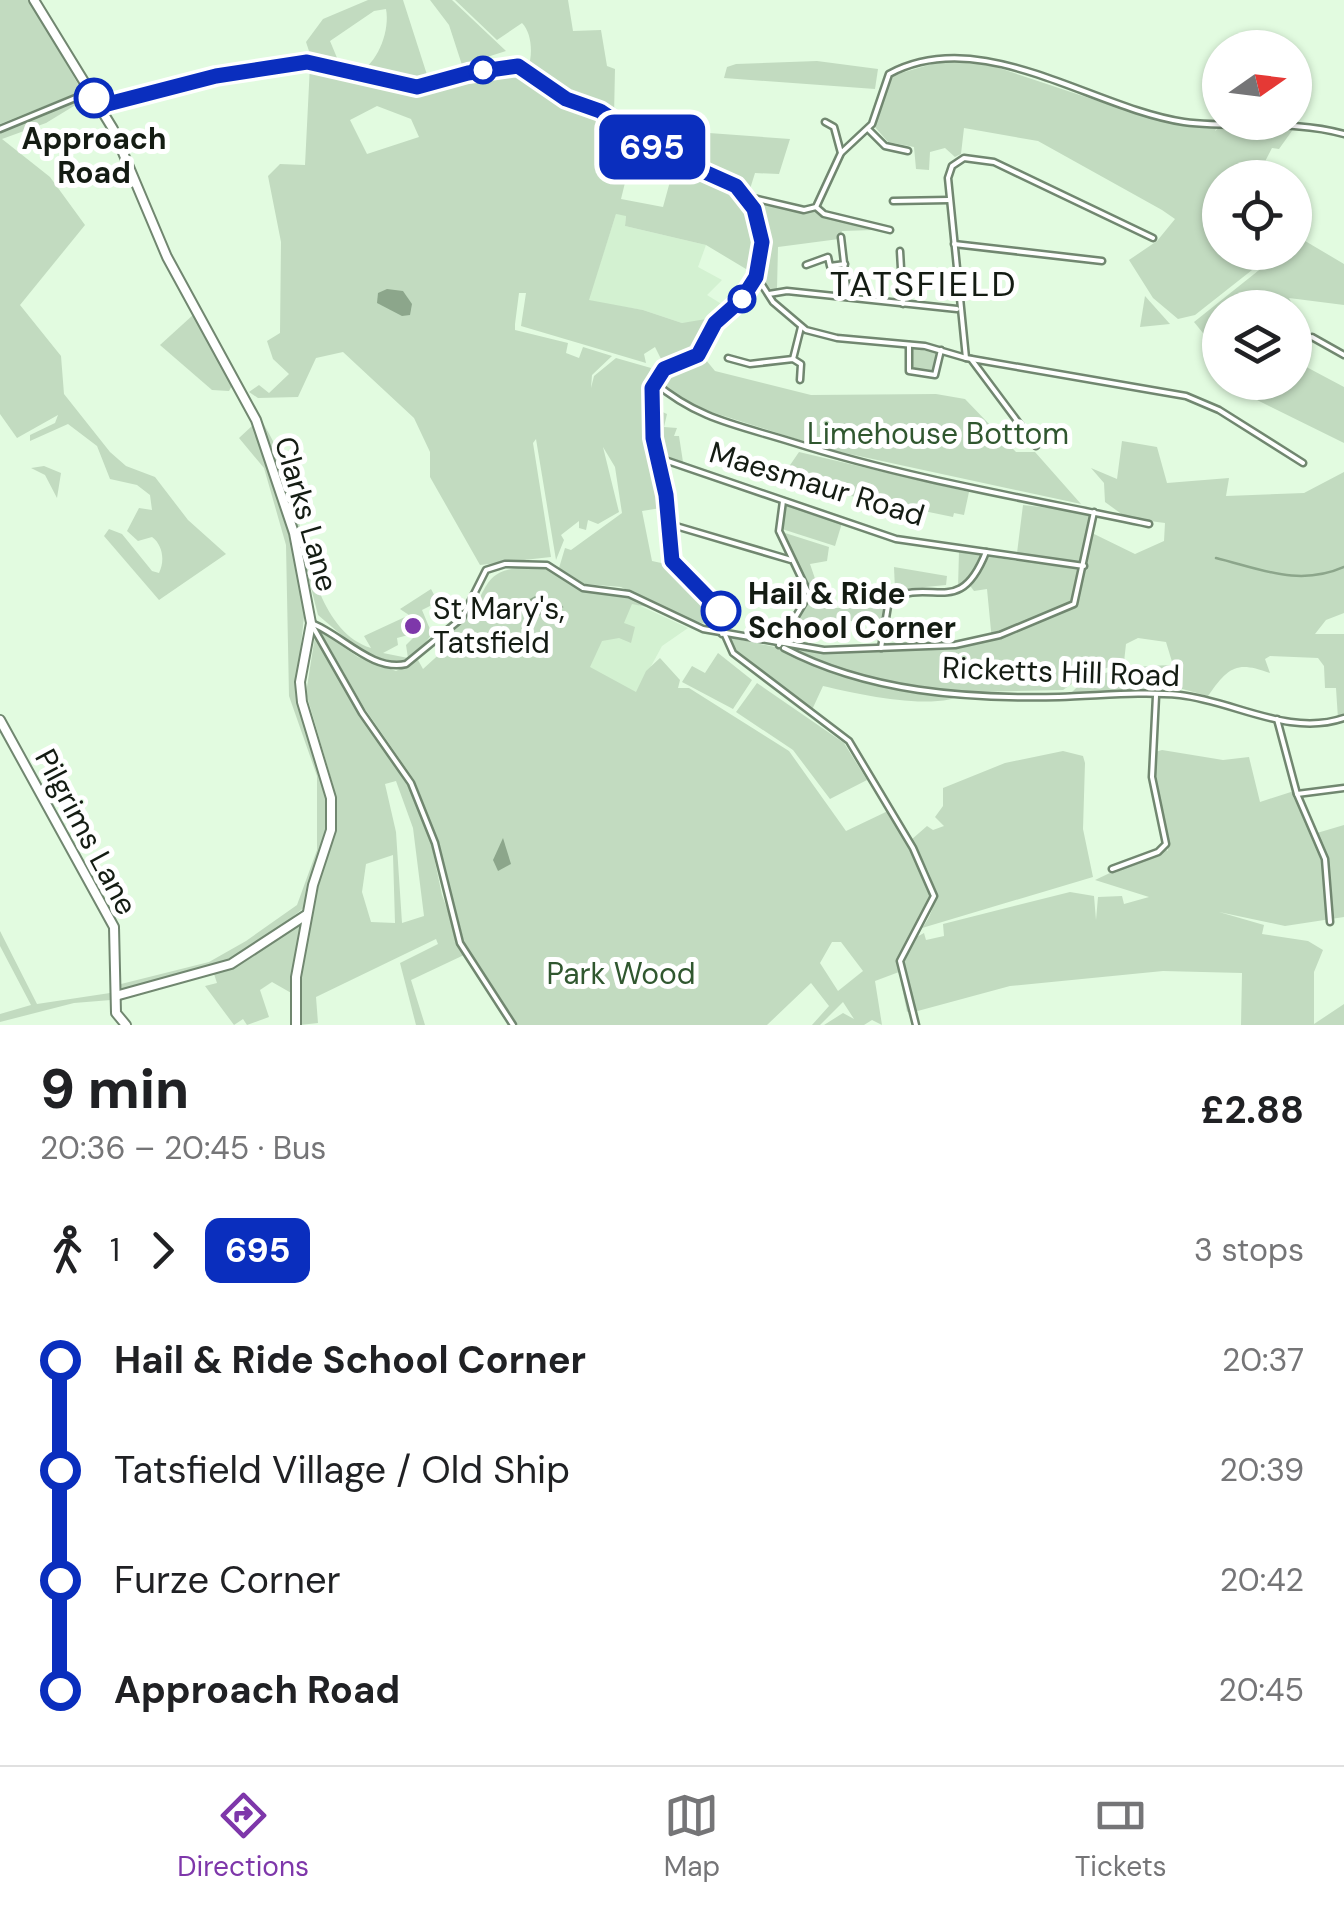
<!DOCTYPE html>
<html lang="en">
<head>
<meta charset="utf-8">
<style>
	:root { --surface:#fff; --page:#f6f6f6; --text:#202124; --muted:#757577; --line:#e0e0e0; --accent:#7e37aa }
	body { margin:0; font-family:"DM Sans",sans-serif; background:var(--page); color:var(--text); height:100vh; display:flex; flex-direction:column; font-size:38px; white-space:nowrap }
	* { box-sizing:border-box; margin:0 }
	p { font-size:32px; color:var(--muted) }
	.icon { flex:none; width:55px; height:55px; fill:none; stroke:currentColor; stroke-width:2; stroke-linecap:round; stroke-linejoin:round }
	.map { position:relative; height:1025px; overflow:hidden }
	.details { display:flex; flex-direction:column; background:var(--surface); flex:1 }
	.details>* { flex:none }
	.badge { padding:0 20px; border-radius:15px; font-size:35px; line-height:65px }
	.needle { width:65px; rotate:76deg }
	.buttons { position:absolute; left:1202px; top:30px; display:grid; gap:20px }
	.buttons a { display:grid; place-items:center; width:110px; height:110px; border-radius:50%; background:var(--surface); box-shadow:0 2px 8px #0004; font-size:50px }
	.map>.badge { position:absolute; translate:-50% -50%; box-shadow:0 0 0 5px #fff }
	.legs { display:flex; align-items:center; gap:15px; height:110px; padding:0 40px; font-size:32px }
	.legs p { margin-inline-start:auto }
	.overview { display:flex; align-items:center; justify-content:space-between; height:170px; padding:0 40px }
	h1 { font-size:55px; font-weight:800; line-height:75px }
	ul { padding:0 40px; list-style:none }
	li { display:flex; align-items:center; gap:35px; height:110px; font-size:38px }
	li i { display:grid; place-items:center; width:15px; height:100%; margin:0 12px; background:currentColor }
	li i::after { content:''; width:25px; height:25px; margin:-12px; border:8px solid; border-radius:50%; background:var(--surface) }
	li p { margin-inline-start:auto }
	li:first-child i { background:linear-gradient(#0000 50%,currentColor 0) }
	li:last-child i { background:linear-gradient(currentColor 50%,#0000 0) }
	.menu { display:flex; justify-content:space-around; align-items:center; height:140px; border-top:2px solid var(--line); background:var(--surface); font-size:28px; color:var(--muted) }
	.menu a { display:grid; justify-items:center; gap:5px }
	.menu .on { color:var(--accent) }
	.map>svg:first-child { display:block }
	.built { fill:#d3f1d1 }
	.green { fill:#c2dbc0; fill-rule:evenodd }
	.water { fill:#8ca68b }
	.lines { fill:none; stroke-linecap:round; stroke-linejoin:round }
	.stream { stroke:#8ca68b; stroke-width:2.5 }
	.street-casing { stroke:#718770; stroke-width:9 }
	.secondary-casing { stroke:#718770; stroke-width:12 }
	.street { stroke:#fff; stroke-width:4 }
	.secondary { stroke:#fff; stroke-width:8 }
	.line-1-casing { stroke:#fff; stroke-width:22 }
	.line-1 { stroke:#0a2ebe; stroke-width:15 }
	.stop-1-dot { fill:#fff; stroke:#0a2ebe; stroke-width:5 }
	.poi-dot { fill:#7e37aa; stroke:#fff; stroke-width:4 }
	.labels { text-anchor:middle; stroke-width:10; stroke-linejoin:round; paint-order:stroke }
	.stop-label { font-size:30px; font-weight:bold; fill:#141c13; stroke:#fff }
	.park-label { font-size:30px; fill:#30572f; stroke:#fff }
	.street-label { font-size:30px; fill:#141c13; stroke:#fff }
	.poi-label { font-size:30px; fill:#141c13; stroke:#fff; text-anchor:start }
	.quarter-label { font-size:35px; letter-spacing:2.5px; fill:#141c13; stroke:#fff }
</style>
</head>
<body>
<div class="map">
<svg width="1344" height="1025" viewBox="0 0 1344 1025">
	<rect width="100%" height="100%" fill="#e2fbe0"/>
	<g class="built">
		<polygon points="616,214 626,215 625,226 706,245 698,267 722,280 707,295 728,308 715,321 682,323 643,310 588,301"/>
		<polygon points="632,602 688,628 662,646 636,694 588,667 601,641 623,624"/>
	</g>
	<g class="green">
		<polygon points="0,0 29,0 82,91 0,124"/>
		<path d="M368 0H403L429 81 418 84 362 71C379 59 390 30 386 9L374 11 330 41 340 65 304 60 302 56 309 51 306 42 323 19Z"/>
		<polygon points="430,0 452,0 506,51 462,65 449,25"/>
		<path d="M455 0H568L573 31 601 30 607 66 615 69 614 116 567 98 528 68C533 55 532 33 522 23L497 40Z"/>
		<polygon points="817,61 878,69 875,89 724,78 727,67 736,64"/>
		<polygon points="942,61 990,65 1149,118 1217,127 1215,131 1220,126 1294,128 1279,149 1272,148 1257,177 1220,178 1220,252 1267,253 1266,259 1195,315 1178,319 1153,298 1129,260 1157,241 1175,219 1162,210 1038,141 964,128 961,154 955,157 945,148 930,152 929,170 916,169 914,147 888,142 874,126 891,76"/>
		<path d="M310 65 421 89 523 70 564 103 600 115 635 142 621 199 663 207 675 163C735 186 765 204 756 275L706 245 625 226 626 216 616 214 589 300 643 310 682 323 712 318 715 321 696 354 664 365 655 347 644 354 646 363 521 326 526 293H519L515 324V330L568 343 566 353 579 358 583 347 612 356 592 375 591 388 594 376 616 358 651 368 648 377 649 452 661 508 642 511 652 561 666 564 679 581 700 594 715 616 713 626 687 619 621 587 585 584 559 568 565 548 571 550 622 513 615 467 603 447 619 512 598 524 588 520 586 530 579 528V521L561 535 564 540 556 560 536 439 533 443 551 557 480 565 430 477V452L414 418 343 352 316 358 298 397 258 398 249 392 259 385 269 393 289 374 273 359 267 341 280 333 281 242 268 176 280 164 305 165ZM377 106 411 119 419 137 367 154 350 120Z"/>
		<path d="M83 96 87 98 46 123 2 139 50 177 85 225 20 305 61 356 64 394 110 452 126 466 155 477 188 520 226 554 159 600 104 536 109 529 122 534 152 571 159 573C165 561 163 545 152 537L138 541 127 531 139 508 152 510 150 495 137 485 110 479 97 446 68 424 30 441V435L55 423 58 415 17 438 0 414V133Z"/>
		<polygon points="654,129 790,139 779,174 755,173 750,189 650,138"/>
		<path d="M755 199C788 214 848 208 873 230L842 231 839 239 778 247 777 289 771 292 759 281 764 251Z"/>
		<polygon points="1295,235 1344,264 1344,305 1289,298 1294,307 1220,308 1220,354 1194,322 1273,259 1270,253 1295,252"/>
		<polygon points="1145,296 1170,324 1140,327"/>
		<polygon points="1295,309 1306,325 1299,336 1297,362 1344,387 1344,443 1257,400 1243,383 1295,382"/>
		<polygon points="193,315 233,384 229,391 212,390 160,345"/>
		<polygon points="911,348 937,353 935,371 910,368"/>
		<polygon points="701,354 715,371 811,395 936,394 965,399 1016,452 1035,452 1081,504 831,450 686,404 660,382 667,371"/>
		<polygon points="658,410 667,414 664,427 677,428 674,436 679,436 683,462 661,454"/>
		<path d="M258 414C268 432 279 450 286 470 303 522 310 629 371 648L364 636 405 617 412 634 397 638 398 645 383 653 408 658 406 645 420 631 415 619 400 609 431 589 438 602 422 610 432 634 415 656 397 664 359 650 318 615 282 475Z"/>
		<polygon points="253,425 286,517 305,608 297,682 327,783 327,829 305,907 252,949 207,969 121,992 121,984 209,962 246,941 297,905 317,850 317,776 289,696 286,545 264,468 239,438"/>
		<path d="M1122 441 1157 447 1167 483 1229 478 1226 496 1304 493 1344 472V613L1326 620 1315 634H1344V716L1338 719 1336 688H1325L1324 666 1318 658 1270 656 1265 659 1270 673C1237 661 1229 666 1208 696L1175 687 1167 693H1071C1095 667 1140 666 1173 665L1166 642 1138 638 1126 644 1124 662 1083 676 1063 690 968 692C938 713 858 694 823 686L811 712 733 649 727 637 780 648 816 666 855 678 859 675 788 648 901 651 992 641 987 589 974 591 968 583 958 588 959 551 1016 561 1023 505 1094 513 1092 533 1135 554 1164 541 1165 523 1127 518 1105 502 1104 483 1091 468 1117 479Z"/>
		<polygon points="799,452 969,492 964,515 954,513 953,517 802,486 786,471"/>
		<polygon points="44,466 61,473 57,498 45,475 31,468"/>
		<polygon points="786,505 842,523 835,546 782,529"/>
		<polygon points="782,532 829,547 827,561 810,564 825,608 872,608 877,598 890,593 881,621 795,621 811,592"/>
		<polygon points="894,567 947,576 946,585 895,590"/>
		<path d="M552 569 581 588 617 591 647 607 632 604 624 623 635 627 631 643 619 638 602 641 590 667 636 692 646 671 660 658 680 680 678 688H689L789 751 846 831 890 810 931 893 927 910 899 957 910 1011 907 1012 899 972 875 981 882 1025 872 1020 864 1025H824L843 1013 854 1019 843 1002 820 1025H812L829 1006 811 983 767 1025H518L464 942 438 842 415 781 365 709 320 631 358 657 396 671 418 660 423 669 445 649 441 640 453 636 451 631C500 596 466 560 552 569ZM832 942H841L863 971 838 991 820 963Z"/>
		<path d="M315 636 359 714 408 785 431 843 442 895 464 955 411 980 425 1025H416L400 963 438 944 436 939 316 997 318 1023 300 1025 302 958 315 886 333 832V785L306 693ZM396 781 413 828 424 916 402 923 396 832 385 784ZM393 855 395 923 371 922 362 892 366 864Z"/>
		<polygon points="718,653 752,680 733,709 682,682 692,666 705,673"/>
		<polygon points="757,683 844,743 867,780 830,799 793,750 736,712"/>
		<polygon points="1162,750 1223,760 1249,757 1260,802 1294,791 1323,863 1327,858 1317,833 1344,825 1344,917 1285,926 1219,912 1264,925 1262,934 1308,941 1323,950 1314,972 1314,1024 1344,1004 1344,1025 1241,1025 1242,973 1163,971 1010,986 914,1012 903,960 911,940 924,933 926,940 944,936 943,924 1070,892 1094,896 1096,920 1098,897 1122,896 1124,904 1149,897 1095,880 1163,848 1168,851 1154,775 1155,752"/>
		<path d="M1063 751 1083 756 1085 763 1083 829 1093 877 922 928C947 895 929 871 911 840L927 826 933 830 944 826 935 817 943 806V788L1005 763Z"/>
		<polygon points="303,918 293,994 272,982 260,990 269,1017 247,1025 243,1019 234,1025 205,986 217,983 213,971 246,959"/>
		<polygon points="0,931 37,1004 110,993 111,1000 74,1003 0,1022 0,1014 31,1005 0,946"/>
	</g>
	<g class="water">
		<polygon points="387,289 403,291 412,304 410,315 402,316 377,303 378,293"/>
		<polygon points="503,838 511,864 498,871 493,860"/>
	</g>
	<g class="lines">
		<g class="stream">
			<path d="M1216 558C1261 569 1299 587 1344 567"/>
			<polyline points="482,601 516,608 536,597"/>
			<polyline points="533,616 562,607"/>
		</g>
		<g class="street-casing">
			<g id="street">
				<path d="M100 107 217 76 307 61 417 87 518 66 553 92 600 111 662 153 736 186 751 202 762 242 757 277 742 299 715 323 698 355 660 372C637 409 661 458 667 497 670 518 668 540 672 561L721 610 722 634"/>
				<polyline points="825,122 834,127 841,153"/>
				<polyline points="0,129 90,92"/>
				<polyline points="868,129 885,146 908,151"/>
				<path d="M749 197 804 210 816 207 841 153 872 124 889 74C982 24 1091 108 1184 122 1237 129 1292 119 1344 134"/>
				<polyline points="893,201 949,200"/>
				<polyline points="816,207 824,214 890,230"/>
				<polyline points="841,237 848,297"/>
				<polyline points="954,244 1102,261"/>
				<polyline points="900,251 903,304"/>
				<polyline points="806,265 828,257 830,266 845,264"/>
				<polyline points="757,277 773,302 806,330 837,338 925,346 966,358 1186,396 1219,410 1303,463"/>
				<polyline points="769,294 787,291 957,309"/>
				<polyline points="1312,337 1344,355"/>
				<polyline points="909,345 909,371 935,375 941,350"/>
				<polyline points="728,358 750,364 793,359 801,364 800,380"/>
				<polyline points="966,358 948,178 952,166 964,158 994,162 1153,238"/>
				<polyline points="793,359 801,327"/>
				<polyline points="971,359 1036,446"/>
				<path d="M654 382C699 420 738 425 792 442 909 479 1030 499 1149 524"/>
				<polyline points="659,458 896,539 1084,566"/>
				<polyline points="669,524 791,560"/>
				<path d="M311 623C341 634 372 672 406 664L462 618 486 570 505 564 547 565 583 588 629 594 703 629 824 650 955 645 1000 635 1074 604 1094 512"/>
				<polyline points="313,627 362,713 411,783 435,843 460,943 513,1025"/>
				<polyline points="725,635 733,653 849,741 913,848 934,896 900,961 916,1025"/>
				<polyline points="779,645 809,594 779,531 783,501"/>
				<path d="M784 648C868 692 966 699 1059 697 1099 696 1140 691 1180 695 1234 701 1289 737 1344 718"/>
				<path d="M881 648 889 600C933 576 959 620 986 552"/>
				<polyline points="1277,719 1297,794 1325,859 1330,922"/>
				<polyline points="1297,794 1344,788"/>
				<polyline points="1112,869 1158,852 1166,844 1152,777 1156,696"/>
			</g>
		</g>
		<g class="secondary-casing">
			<g id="secondary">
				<polyline points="34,0 113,129 167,257 256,420 294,533 311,623 300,682 302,702 331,798 331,830 313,885 296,977 296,1025"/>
				<polyline points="0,720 114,927 116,1013 126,1025"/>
				<polyline points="119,995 231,964 306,915"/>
			</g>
		</g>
		<use href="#street" class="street"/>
		<use href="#secondary" class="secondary"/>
	</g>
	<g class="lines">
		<g class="line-1-casing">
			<polyline id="line-1" points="94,98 100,106 216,76 307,62 417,87 468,73 518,66 566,99 600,111 662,153 736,186 754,209 762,242 756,277 742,299 715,323 698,355 664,369 652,388 653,438 666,495 672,561 721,611"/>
		</g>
		<use href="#line-1" class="line-1"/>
	</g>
	<g class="stop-1-dot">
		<circle cx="483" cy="70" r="12"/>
		<circle cx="94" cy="98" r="18"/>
		<circle cx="742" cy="299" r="12"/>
		<circle cx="721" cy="611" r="18"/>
	</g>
	<circle class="poi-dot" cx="413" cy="626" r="10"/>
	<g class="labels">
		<g class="stop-label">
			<text x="94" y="149">Approach<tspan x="94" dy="34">Road</tspan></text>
			<text x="748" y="604" text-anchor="start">Hail &amp; Ride<tspan x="748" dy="34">School Corner</tspan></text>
		</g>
		<g class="park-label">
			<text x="938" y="444">Limehouse Bottom</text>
			<text x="621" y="984">Park Wood</text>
		</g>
		<g class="street-label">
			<text transform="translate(817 484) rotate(17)" y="10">Maesmaur Road</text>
			<text transform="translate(306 514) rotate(74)" y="10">Clarks Lane</text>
			<text transform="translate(1061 672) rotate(2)" y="10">Ricketts Hill Road</text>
			<text transform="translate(86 832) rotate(62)" y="10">Pilgrims Lane</text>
		</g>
		<g class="poi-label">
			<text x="433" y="619">St Mary's,<tspan x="433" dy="34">Tatsfield</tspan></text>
		</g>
		<g class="quarter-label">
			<text x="924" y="296">TATSFIELD</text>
		</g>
	</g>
</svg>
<div class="buttons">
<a><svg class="needle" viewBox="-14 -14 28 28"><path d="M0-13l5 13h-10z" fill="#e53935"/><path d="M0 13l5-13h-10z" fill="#757577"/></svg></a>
<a><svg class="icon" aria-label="locate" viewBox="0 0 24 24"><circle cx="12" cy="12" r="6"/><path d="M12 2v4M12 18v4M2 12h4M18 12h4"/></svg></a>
<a><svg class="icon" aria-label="layers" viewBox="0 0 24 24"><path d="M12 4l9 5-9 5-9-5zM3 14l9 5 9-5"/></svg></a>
</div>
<b class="badge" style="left:652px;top:147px;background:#0a2ebe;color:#fff">695</b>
</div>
<section class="details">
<div class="overview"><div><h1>9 min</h1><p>20:36 – 20:45 · Bus</p></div><b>£2.88</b></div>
<div class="legs"><svg class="icon" aria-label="walk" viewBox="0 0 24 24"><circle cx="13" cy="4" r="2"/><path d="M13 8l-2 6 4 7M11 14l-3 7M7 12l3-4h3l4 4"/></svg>1<svg class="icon" aria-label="forward" viewBox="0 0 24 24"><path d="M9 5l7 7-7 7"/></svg><b class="badge" style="background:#0a2ebe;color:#fff">695</b><p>3 stops</p></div>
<ul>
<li><i style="color:#0a2ebe"></i><b>Hail &amp; Ride School Corner</b><p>20:37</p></li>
<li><i style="color:#0a2ebe"></i><span>Tatsfield Village / Old Ship</span><p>20:39</p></li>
<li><i style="color:#0a2ebe"></i><span>Furze Corner</span><p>20:42</p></li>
<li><i style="color:#0a2ebe"></i><b>Approach Road</b><p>20:45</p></li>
</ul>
</section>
<nav class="menu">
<a class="on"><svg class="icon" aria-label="directions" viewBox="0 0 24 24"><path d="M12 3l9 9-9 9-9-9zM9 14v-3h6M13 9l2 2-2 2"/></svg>Directions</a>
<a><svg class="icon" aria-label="map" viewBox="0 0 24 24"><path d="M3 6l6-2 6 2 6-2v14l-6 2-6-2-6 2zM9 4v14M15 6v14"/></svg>Map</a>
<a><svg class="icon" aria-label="tickets" viewBox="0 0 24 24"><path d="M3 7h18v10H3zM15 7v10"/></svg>Tickets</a>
</nav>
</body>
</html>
